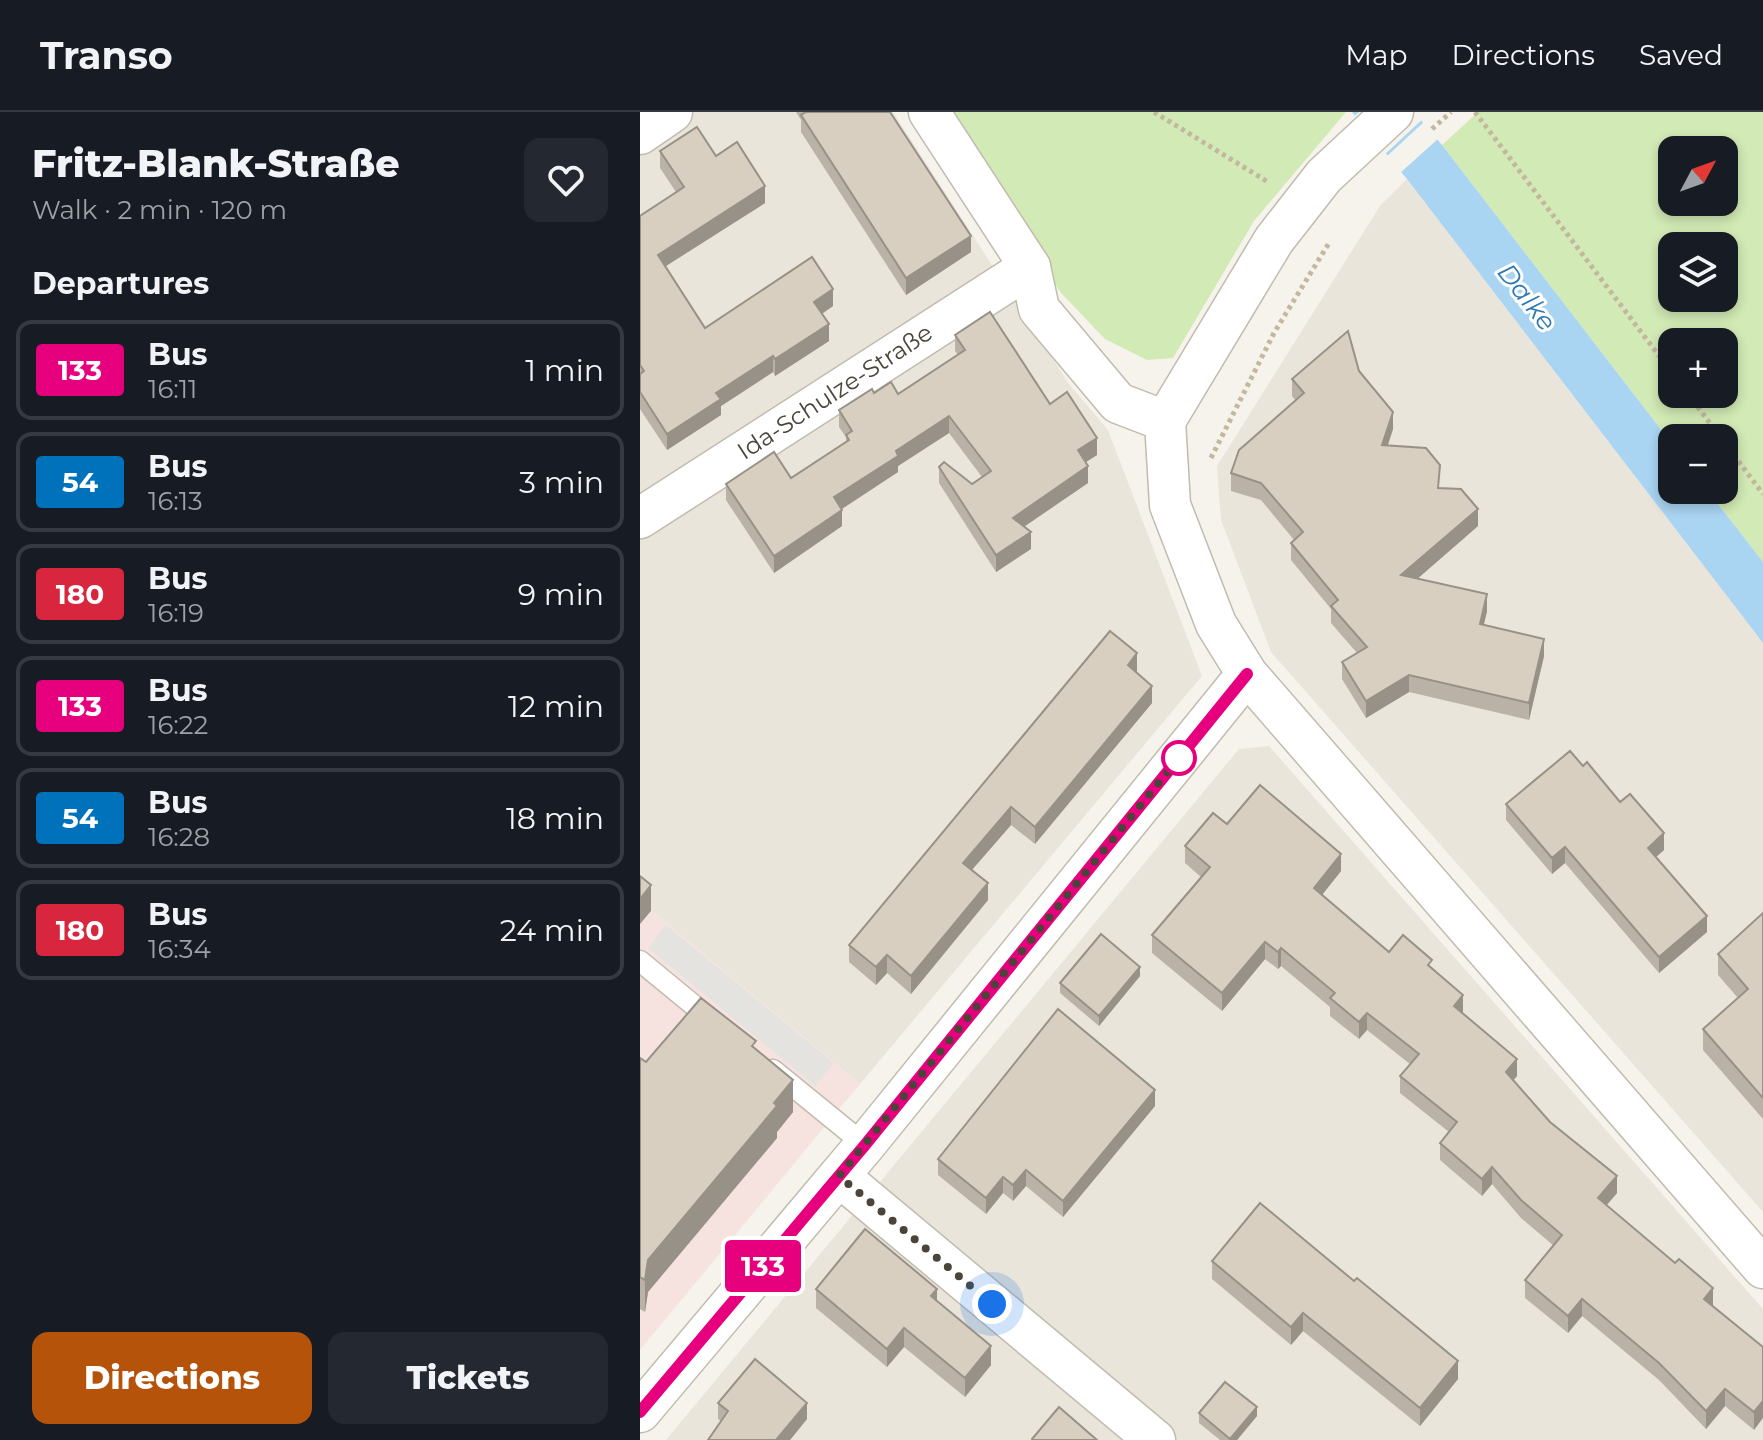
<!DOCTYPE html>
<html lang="en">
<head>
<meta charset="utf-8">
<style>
	:root { --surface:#171b24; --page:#242831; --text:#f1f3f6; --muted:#9ea1a6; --line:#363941; --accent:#b45309 }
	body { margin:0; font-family:Montserrat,sans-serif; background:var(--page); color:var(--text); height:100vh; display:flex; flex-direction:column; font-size:30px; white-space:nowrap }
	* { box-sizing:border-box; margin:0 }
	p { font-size:26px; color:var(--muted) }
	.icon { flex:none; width:44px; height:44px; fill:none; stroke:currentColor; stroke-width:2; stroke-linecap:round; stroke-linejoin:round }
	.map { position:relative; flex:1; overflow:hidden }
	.drawer { display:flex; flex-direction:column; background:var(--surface); width:640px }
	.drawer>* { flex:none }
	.badge { padding:0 16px; border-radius:6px; font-size:28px; line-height:52px }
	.needle { width:52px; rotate:49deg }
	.controls { position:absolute; left:1018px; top:24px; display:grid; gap:16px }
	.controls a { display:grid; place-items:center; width:80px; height:80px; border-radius:16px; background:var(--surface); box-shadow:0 4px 12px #0003; font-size:40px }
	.you { position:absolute; width:40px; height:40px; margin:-20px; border:6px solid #fff; border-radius:50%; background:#1a73e8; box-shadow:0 0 0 12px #1a73e833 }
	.map>.badge { position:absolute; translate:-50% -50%; box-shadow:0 0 0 4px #fff }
	h2 { padding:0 32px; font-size:30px; line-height:72px }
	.round { display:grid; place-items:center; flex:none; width:84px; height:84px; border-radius:16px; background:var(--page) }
	.headline { display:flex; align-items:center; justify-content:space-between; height:136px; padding:0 32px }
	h1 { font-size:38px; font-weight:800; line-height:60px }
	.action { display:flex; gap:16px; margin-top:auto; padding:16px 32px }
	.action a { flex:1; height:92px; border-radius:16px; background:var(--accent); color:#fff; font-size:32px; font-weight:800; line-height:92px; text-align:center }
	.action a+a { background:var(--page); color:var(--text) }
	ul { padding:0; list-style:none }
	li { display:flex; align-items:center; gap:24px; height:100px; margin:0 16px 12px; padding:0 16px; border:4px solid var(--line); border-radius:16px }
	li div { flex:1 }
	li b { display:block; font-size:30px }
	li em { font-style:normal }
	li .badge { min-width:88px; font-weight:700; text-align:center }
	header { display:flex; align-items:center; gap:48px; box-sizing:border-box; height:112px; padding:0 40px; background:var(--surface); border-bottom:2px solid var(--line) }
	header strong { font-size:38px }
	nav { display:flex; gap:44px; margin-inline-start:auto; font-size:28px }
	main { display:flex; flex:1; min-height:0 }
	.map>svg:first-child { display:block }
	.residential { fill:#eae5da }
	.medical { fill:#f6e3e0 }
	.green { fill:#d2eab5; fill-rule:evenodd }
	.parking { fill:#e5e3e0 }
	.water { fill:#a9d4f2 }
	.pier { fill:#f6f3ec }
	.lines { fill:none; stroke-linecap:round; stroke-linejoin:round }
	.service-casing { stroke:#c2bbae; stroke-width:23 }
	.minor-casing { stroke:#c2bbae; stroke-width:43 }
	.path { stroke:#c4b79f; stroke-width:5; stroke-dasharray:4 4; stroke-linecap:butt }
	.service { stroke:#fff; stroke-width:20 }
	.minor { stroke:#fff; stroke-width:40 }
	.wall { fill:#bab2a6 }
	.shaded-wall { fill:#979187 }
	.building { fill:#d8cfc1; stroke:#979187; stroke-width:2 }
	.line-casing { stroke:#fff; stroke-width:18 }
	.line { stroke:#e6007e; stroke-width:12 }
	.walk { stroke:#4b4439; stroke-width:8; stroke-dasharray:0 14.4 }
	.stop-dot { fill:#fff; stroke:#e6007e; stroke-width:4 }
	.labels { text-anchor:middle; stroke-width:6; stroke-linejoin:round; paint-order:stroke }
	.street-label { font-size:24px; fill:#4b4439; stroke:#fff }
	.water-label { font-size:26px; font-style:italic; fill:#2e7ab2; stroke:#fff }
</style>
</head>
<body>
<header>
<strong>Transo</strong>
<nav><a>Map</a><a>Directions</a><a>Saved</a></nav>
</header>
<main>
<section class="drawer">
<div class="headline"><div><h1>Fritz-Blank-Straße</h1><p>Walk · 2 min · 120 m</p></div><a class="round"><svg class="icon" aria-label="heart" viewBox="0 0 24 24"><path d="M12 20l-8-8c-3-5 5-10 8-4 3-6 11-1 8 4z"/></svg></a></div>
<h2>Departures</h2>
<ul>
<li><span class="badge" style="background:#e6007e;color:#fff">133</span><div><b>Bus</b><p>16:11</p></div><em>1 min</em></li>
<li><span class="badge" style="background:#0072bc;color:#fff">54</span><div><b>Bus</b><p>16:13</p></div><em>3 min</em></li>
<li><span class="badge" style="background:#d7263d;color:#fff">180</span><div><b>Bus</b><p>16:19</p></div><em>9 min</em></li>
<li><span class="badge" style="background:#e6007e;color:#fff">133</span><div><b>Bus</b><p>16:22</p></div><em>12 min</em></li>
<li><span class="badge" style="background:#0072bc;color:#fff">54</span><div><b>Bus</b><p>16:28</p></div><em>18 min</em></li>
<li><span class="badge" style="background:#d7263d;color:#fff">180</span><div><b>Bus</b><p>16:34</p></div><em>24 min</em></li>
</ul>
<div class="action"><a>Directions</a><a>Tickets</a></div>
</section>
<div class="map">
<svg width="1123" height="1328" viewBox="0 0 1123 1328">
	<rect width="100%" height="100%" fill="#f6f3ec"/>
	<g class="residential">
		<polygon points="0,0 253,0 429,272 468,318 562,564 220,972 0,789"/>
		<polygon points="767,67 1123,531 1123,1100 631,540 581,408 577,354 740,94"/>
		<polygon points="629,634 1123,1197 1123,1328 26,1328 599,637"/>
	</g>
	<polygon class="medical" points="0,789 220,972 0,1238"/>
	<g class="green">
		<polygon points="304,0 706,0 614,109 533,246 507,248 465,227 421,181"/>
		<path d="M838 0H1123V450L1067 378H1084V326H1032V332L802 33ZM1032 38H1084V90H1032ZM1032 134H1084V186H1032ZM1032 230H1084V282H1032Z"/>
	</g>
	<polygon class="parking" points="26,813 194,951 175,974 8,836"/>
	<polygon class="water" points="712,0 774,0 802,33 1032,332 1032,378 1067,378 1123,450 1123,531 767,67"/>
	<g class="pier">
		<polygon points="719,0 779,0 784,6 743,44 712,6"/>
		<polygon points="786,8 800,25 758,63 745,46"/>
	</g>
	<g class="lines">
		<g class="service-casing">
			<g id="service">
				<polyline points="0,849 74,910"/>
				<polyline points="133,958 225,1033"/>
			</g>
		</g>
		<g class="minor-casing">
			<g id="minor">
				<polyline points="289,0 390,155 399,197 478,291 525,309"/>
				<polyline points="0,22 32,0"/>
				<polyline points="525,309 530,393 576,512 607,562 1123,1156"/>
				<polyline points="525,309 634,128 684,64 753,0"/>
				<polyline points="0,406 390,155"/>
				<polyline points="199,1064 515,1328"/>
				<polyline points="0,1300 225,1033 607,562"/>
			</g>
		</g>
		<g class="path">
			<polyline points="514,0 628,70"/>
			<polyline points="835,0 1032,261"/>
			<polyline points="792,17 811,0"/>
			<polyline points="1048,282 1081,326"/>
			<polyline points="1084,330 1123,382"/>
			<polyline points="571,346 634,221 689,131"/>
		</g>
		<use href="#service" class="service"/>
		<use href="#minor" class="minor"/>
	</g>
	<g class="wall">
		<polygon points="156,0 250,0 331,140 266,183 161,20 161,8"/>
		<polygon points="20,39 76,44 125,91 26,154 65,216 193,194 182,202 189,229 135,264 133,260 81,294 81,303 27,338 0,297 0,104 36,80 20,56"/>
		<polygon points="315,223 410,292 457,343 446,350 448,371 384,415 391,437 356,460 299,371 299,355 332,372 342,365 309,321 258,354 258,360 202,397 202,414 134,461 86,388 86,372 151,366 206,330 206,325 199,315 199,298 234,281 258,282 318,243 315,239"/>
		<polygon points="719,259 753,317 748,333 800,376 838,414 777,467 847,499 844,512 904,544 889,608 769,580 726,606 702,567 702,550 717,541 691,511 691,497 651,448 651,431 654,428 621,388 591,379 591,361 656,289 652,284 652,267"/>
		<polygon points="497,559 496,560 512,591 395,732 371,713 332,758 348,788 271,882 247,861 236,873 209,850 209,833"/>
		<polygon points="943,654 980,690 1024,738 1016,745 1067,820 1019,861 925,751 912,762 866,708 866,692"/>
		<polygon points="587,712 701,759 682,783 749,840 792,856 823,900 823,901 877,964 873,968 910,1010 977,1081 967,1093 1073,1193 1072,1194 1123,1235 1114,1318 1085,1294 1066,1317 1019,1268 942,1204 928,1221 885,1186 885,1168 914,1134 881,1106 852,1072 842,1084 800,1048 800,1031 809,1020 760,981 760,964 770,952 727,918 719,927 690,904 690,895 641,854 638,857 625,847 582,899 512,841 512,823 561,765 545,751 545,734"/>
		<polygon points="1123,801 1123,1007 1063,938 1063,917 1098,886 1078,863 1078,842"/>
		<polygon points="500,864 459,914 420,881 420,871"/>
		<polygon points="116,937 153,1000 137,1020 137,1026 8,1180 5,1200 0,1197 0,946 6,950"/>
		<polygon points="515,994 423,1105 386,1074 373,1089 363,1081 346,1102 298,1063 298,1047"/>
		<polygon points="572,1149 818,1267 780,1314 663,1219 651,1233 572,1167"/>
		<polygon points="176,1177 297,1189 351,1253 325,1285 264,1235 247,1255 176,1196"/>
		<polygon points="78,1291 167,1307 150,1328 68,1328 81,1309 78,1307"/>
		<polygon points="559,1301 617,1304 597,1328 580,1328 559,1311"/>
	</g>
	<g class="shaded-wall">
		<polygon points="125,74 125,91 18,159 18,143"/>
		<polygon points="331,124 331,140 266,183 266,166"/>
		<polygon points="193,177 193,194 174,207 174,190"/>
		<polygon points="189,212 189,229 135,264 135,247"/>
		<polygon points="133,244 133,260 81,294 81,303 27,338 27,322 76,281"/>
		<polygon points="753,300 753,317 742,350 742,333"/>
		<polygon points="309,304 309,321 258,354 258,360 194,402 194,385 256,339"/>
		<polygon points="457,326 457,343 438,355 438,338"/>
		<polygon points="448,354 448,371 373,422 373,406"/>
		<polygon points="838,397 838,414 761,481 761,463"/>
		<polygon points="202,398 202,414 134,461 134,444"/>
		<polygon points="391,420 391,437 356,460 356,443"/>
		<polygon points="847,482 847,499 840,529 840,512"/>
		<polygon points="904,527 904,544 889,608 889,591"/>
		<polygon points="497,541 497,559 488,571 488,553"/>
		<polygon points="769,563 769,580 726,606 726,589"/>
		<polygon points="512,574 512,591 395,732 395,715"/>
		<polygon points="371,695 371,713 323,768 323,751"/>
		<polygon points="1024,721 1024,738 1008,752 1008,736"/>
		<polygon points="925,735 925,751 912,762 912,746"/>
		<polygon points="701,742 701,759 674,793 674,776"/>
		<polygon points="348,771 348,788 271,882 271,864"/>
		<polygon points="11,773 11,799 0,812 0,787"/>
		<polygon points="1067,804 1067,820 1019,861 1019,845"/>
		<polygon points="625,830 625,847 582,899 582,881"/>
		<polygon points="641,836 641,854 638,857 638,840"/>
		<polygon points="247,843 247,861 236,873 236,855"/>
		<polygon points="500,855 500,864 459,914 459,904"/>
		<polygon points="823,883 823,900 814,911 814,894"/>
		<polygon points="727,901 727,918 719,927 719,910"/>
		<polygon points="877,947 877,964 866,977 866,960"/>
		<polygon points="153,968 153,1000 137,1020 137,1026 8,1180 5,1200 5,1168 8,1148"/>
		<polygon points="515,978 515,994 423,1105 423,1089"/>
		<polygon points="852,1055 852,1072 842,1084 842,1067"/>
		<polygon points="386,1058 386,1074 373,1089 373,1073"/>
		<polygon points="977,1064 977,1081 958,1103 958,1086"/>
		<polygon points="363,1065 363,1081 346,1102 346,1086"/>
		<polygon points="1073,1176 1073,1193 1064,1204 1064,1187"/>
		<polygon points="297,1177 297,1196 291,1184"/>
		<polygon points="942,1187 942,1204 928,1221 928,1204"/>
		<polygon points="663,1201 663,1219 651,1233 651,1215"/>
		<polygon points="264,1216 264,1235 247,1255 247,1237"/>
		<polygon points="351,1234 351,1253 325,1285 325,1266"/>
		<polygon points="818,1249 818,1267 780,1314 780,1296"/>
		<polygon points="1085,1277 1085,1294 1066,1317 1066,1299"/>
		<polygon points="1123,1289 1123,1306 1114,1318 1114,1300"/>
		<polygon points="167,1291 167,1307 150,1328 136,1328"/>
		<polygon points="617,1295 617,1304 597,1328 590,1328"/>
	</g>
	<g class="building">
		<polygon points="166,0 250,0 331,124 266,166 161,3"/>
		<polygon points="57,15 76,44 97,30 125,74 18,143 65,216 172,145 193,177 174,190 189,212 135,247 133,244 76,281 81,287 27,322 0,280 0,262 4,259 0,253 0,104 44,75 20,39"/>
		<polygon points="350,200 410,292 427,280 457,326 438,338 448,354 373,406 391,420 356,443 299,355 304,350 332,372 351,359 309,304 256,339 258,344 194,385 202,398 134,444 86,372 134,340 151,366 209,328 206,323 212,319 199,298 232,277 234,281 251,270 258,282 325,238 315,223"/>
		<polygon points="708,219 719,259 753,300 742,333 786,336 800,353 798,376 821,377 838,397 761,463 847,482 840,512 904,527 889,591 769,563 726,589 702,550 727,535 691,494 698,488 651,431 663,420 621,371 591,361 599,338 664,281 652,267"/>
		<polygon points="470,519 497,541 488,553 512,574 395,715 371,695 323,751 348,771 271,864 247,843 236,855 209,833"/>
		<polygon points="930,639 943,654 947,650 980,690 990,682 1024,721 1008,736 1067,804 1019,845 925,735 912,746 866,692"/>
		<polygon points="620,673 701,742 674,776 749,840 763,823 792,848 788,853 823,883 814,894 877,947 866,960 910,1010 977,1064 958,1086 1035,1151 1039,1147 1073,1176 1064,1187 1123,1235 1123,1289 1114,1300 1085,1277 1066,1299 1019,1251 942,1187 928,1204 885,1168 922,1123 881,1088 852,1055 842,1067 800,1031 817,1010 760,964 779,942 727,901 719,910 690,886 695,881 641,836 638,840 625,830 582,881 512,823 570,755 545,734 573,701 587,712"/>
		<polygon points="0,764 11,773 0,787"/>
		<polygon points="1123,801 1123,986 1063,917 1108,877 1078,842"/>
		<polygon points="461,822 500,855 459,904 420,871"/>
		<polygon points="61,886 116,929 112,934 153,968 134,991 137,994 8,1148 5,1168 0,1165 0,946 6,950"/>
		<polygon points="418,897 515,978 423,1089 386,1058 373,1073 363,1065 346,1086 298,1047"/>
		<polygon points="620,1091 714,1169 717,1166 818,1249 780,1296 663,1201 651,1215 572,1149"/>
		<polygon points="225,1117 297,1177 291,1184 351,1234 325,1266 264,1216 247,1237 176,1177"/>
		<polygon points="115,1247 167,1291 136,1328 68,1328 88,1299 78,1291"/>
		<polygon points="585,1270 617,1295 590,1327 559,1301"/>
		<polygon points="419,1295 457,1328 393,1328 392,1327"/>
	</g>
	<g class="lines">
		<g class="line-casing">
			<polyline id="line" points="0,1300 225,1033 607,562"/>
		</g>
		<use href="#line" class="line"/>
		<polyline class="walk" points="352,1192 199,1064 547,636 539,646"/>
	</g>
	<circle class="stop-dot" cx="539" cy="646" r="16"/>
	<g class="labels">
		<g class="street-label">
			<text transform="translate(195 280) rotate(-33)" y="8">Ida-Schulze-Straße</text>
		</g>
		<g class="water-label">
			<text transform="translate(887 185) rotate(52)" y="9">Dalke</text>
		</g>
	</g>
</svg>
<div class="controls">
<a><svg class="needle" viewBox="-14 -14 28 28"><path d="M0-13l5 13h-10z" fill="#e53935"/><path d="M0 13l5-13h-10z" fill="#9ea1a6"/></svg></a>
<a><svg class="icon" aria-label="layers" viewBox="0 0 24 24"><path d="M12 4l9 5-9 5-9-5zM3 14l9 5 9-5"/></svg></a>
<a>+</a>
<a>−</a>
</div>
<div class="you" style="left:352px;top:1192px"></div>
<b class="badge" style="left:123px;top:1154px;background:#e6007e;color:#fff">133</b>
</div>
</main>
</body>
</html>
